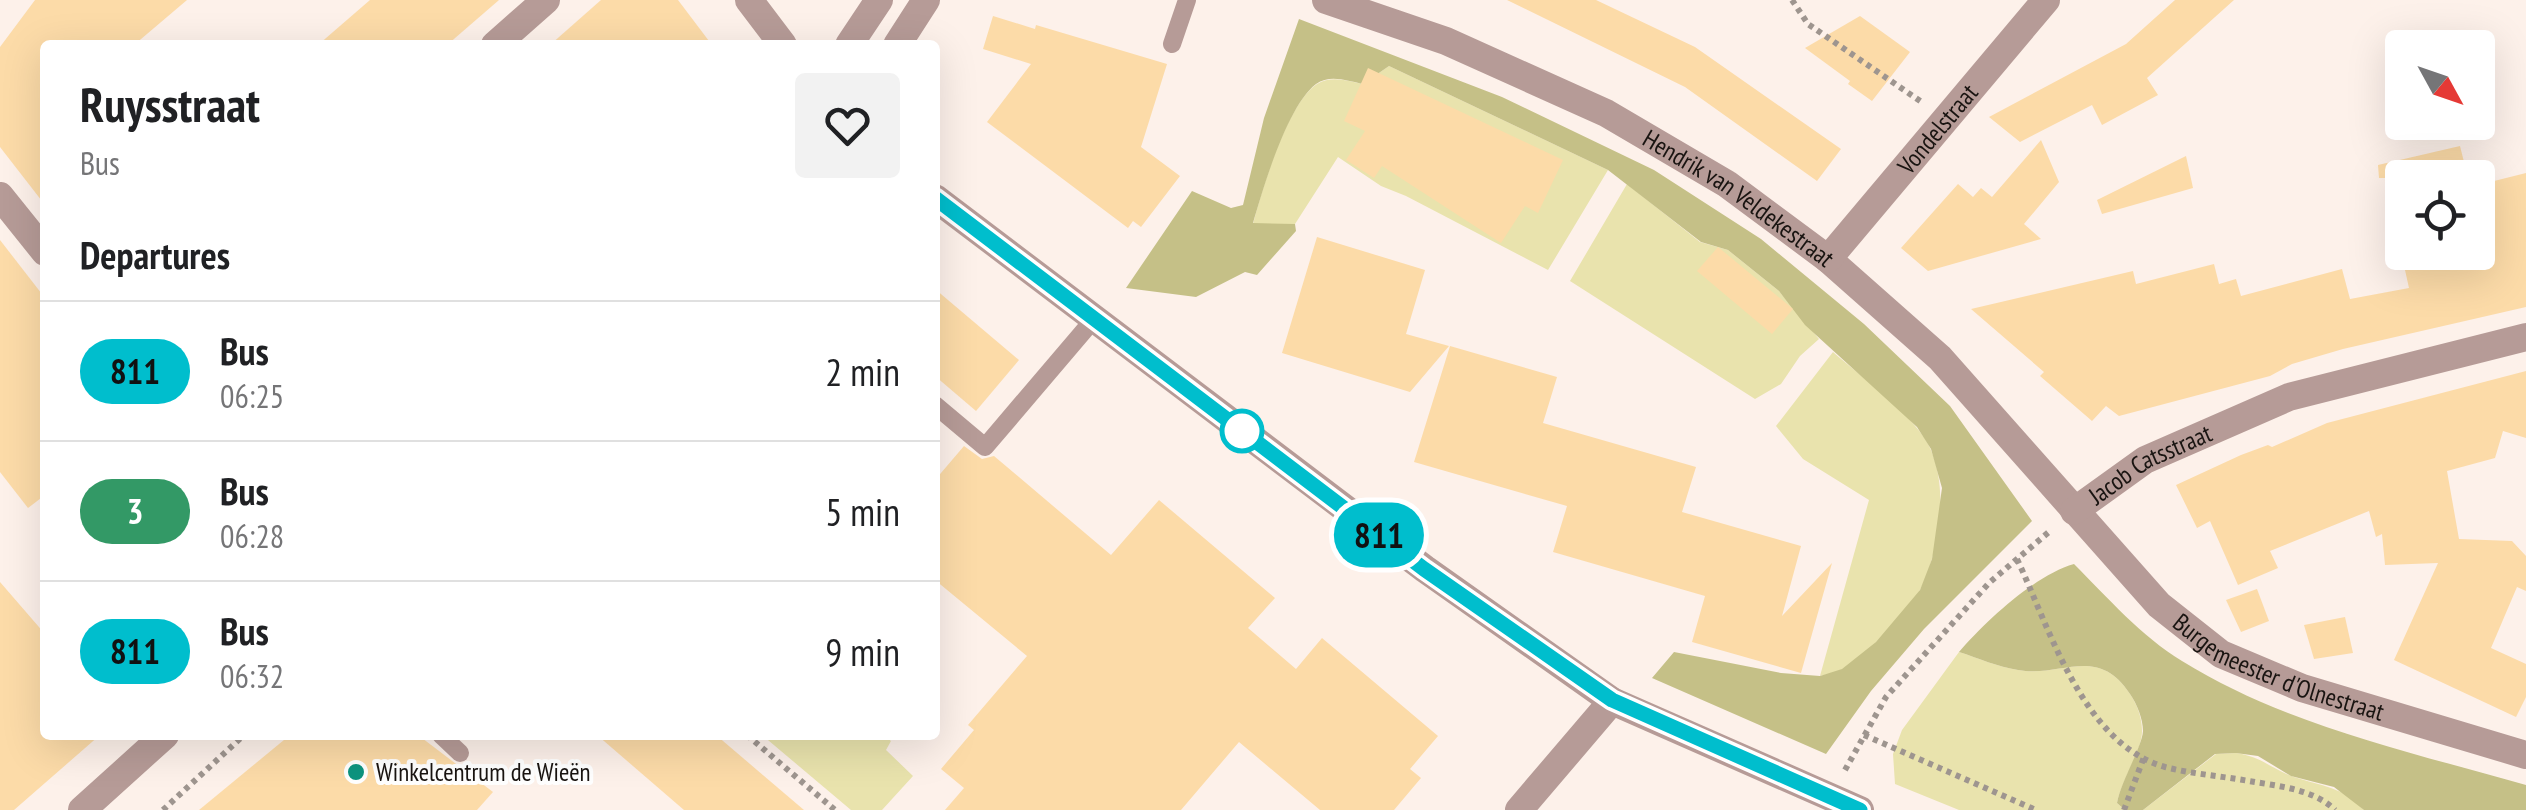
<!DOCTYPE html>
<html lang="en">
<head>
<meta charset="utf-8">
<style>
	:root { --surface:#fff; --page:#f2f2f2; --text:#202124; --muted:#757577; --line:#e0e0e0 }
	body { margin:0; font-family:"PT Sans Narrow",sans-serif; background:var(--page); color:var(--text); height:100vh; display:flex; flex-direction:column; font-size:38px; white-space:nowrap }
	* { box-sizing:border-box; margin:0 }
	p { font-size:32px; color:var(--muted) }
	.icon { flex:none; width:55px; height:55px; fill:none; stroke:currentColor; stroke-width:2; stroke-linecap:round; stroke-linejoin:round }
	.map { position:relative; flex:1; overflow:hidden }
	.panel { position:absolute; left:40px; top:40px; width:900px; height:700px; display:flex; flex-direction:column; background:var(--surface); border-radius:10px; box-shadow:0 10px 40px #0002 }
	.panel>* { flex:none }
	.badge { padding:0 20px; border-radius:32px; font-size:35px; line-height:65px }
	.needle { width:65px; rotate:130deg }
	.tools { position:absolute; left:2385px; top:30px; display:grid; gap:20px }
	.tools a { display:grid; place-items:center; width:110px; height:110px; border-radius:10px; background:var(--surface); box-shadow:0 10px 40px #0002; font-size:50px }
	.map>.badge { position:absolute; translate:-50% -50%; box-shadow:0 0 0 5px #fff }
	h2 { padding:0 40px; font-size:38px; line-height:90px }
	.round { display:grid; place-items:center; flex:none; width:105px; height:105px; border-radius:10px; background:var(--page) }
	.overview { display:flex; align-items:center; justify-content:space-between; height:170px; padding:0 40px }
	h1 { font-size:48px; font-weight:700; line-height:75px }
	ul { padding:0; list-style:none }
	li { display:flex; align-items:center; gap:30px; height:140px; padding:0 40px; border-top:2px solid var(--line) }
	li div { flex:1 }
	li b { display:block; font-size:38px }
	li em { font-style:normal }
	li .badge { min-width:110px; font-weight:700; text-align:center }
	.map>svg:first-child { display:block }
	.green { fill:#e9e3ad }
	.forest { fill:#c5c087 }
	.building { fill:#fcdba8 }
	.lines { fill:none; stroke-linecap:round; stroke-linejoin:round }
	.path { stroke:#9e958f; stroke-width:6; stroke-dasharray:5 5; stroke-linecap:butt }
	.service { stroke:#b69b97; stroke-width:18 }
	.minor { stroke:#b69b97; stroke-width:28 }
	.line-casing { stroke:#fff; stroke-width:22 }
	.line { stroke:#00becd; stroke-width:15 }
	.stop-dot { fill:#fff; stroke:#00becd; stroke-width:5 }
	.poi-dot { fill:#0d947f; stroke:#fff; stroke-width:4 }
	.labels { text-anchor:middle; stroke-width:8; stroke-linejoin:round; paint-order:stroke }
	.street-label { font-size:25px; fill:#191411; stroke:#fff }
	.poi-label { font-size:25px; fill:#191411; stroke:#fff; text-anchor:start }
</style>
</head>
<body>
<div class="map">
<svg width="2526" height="810" viewBox="0 0 2526 810">
	<rect width="100%" height="100%" fill="#fdf1ea"/>
	<g class="green">
		<path d="M1389 66 1608 170 1548 270 1406 196 1381 186 1338 157 1295 224H1253C1262 189 1287 104 1317 84 1332 75 1348 81 1363 84Z"/>
		<polygon points="1627,184 1700,242 1728,250 1779,291 1819,339 1800,356 1781,384 1755,399 1570,281"/>
		<path d="M1833 352C1860 376 1919 419 1931 450 1948 490 1940 547 1922 586 1911 610 1866 656 1843 669 1836 673 1827 674 1820 676L1869 500 1803 459 1776 426Z"/>
		<path d="M1959 652C1978 658 1998 667 2018 670 2062 678 2097 644 2130 694 2137 704 2142 718 2142 730 2143 749 2121 781 2117 803L2125 810H1959L1895 784 1893 754 1902 730Z"/>
		<polygon points="762,735 883,735 891,741 886,750 913,776 882,810 851,810"/>
		<path d="M2236 753C2263 757 2271 769 2294 777 2321 786 2344 787 2364 810H2143L2216 754Z"/>
	</g>
	<g class="forest">
		<path d="M1299 19 1502 97 1654 170 1761 239 1864 324 1950 406 2032 521 1924 629 1871 691 1826 754 1652 678 1674 652 1781 673 1820 676 1842 669 1876 642 1920 590 1932 559 1942 488 1931 449 1917 427 1805 325 1779 291 1728 250 1701 242 1608 170 1389 66 1363 84C1348 81 1330 74 1316 84 1287 106 1263 189 1253 223L1295 224 1296 231 1257 275 1245 272 1196 297 1126 288 1192 191 1231 208 1243 205 1264 118Z"/>
		<path d="M2074 564C2107 597 2142 637 2182 661 2285 725 2411 752 2526 785V810H2364L2334 787 2291 776 2258 756 2236 753 2215 754 2143 810H2125L2117 803C2121 781 2142 747 2143 731 2143 719 2137 704 2130 694 2097 644 2062 678 2018 670 1998 667 1978 658 1959 652 1986 621 2035 575 2074 564Z"/>
	</g>
	<g class="building">
		<polygon points="35,0 187,0 134,45 45,45 45,205 0,147 0,47"/>
		<polygon points="370,0 499,0 447,45 318,45"/>
		<polygon points="601,0 678,0 712,45 550,45"/>
		<polygon points="1507,0 1596,0 1695,47 1841,149 1817,181 1685,87"/>
		<polygon points="2175,0 2234,0 2147,78 2158,95 2102,125 2092,105 2020,142 1989,117 2126,44"/>
		<polygon points="993,16 1035,29 1036,25 1167,64 1141,147 1180,176 1141,227 1133,221 1128,228 987,122 1031,64 983,49"/>
		<polygon points="1860,16 1910,52 1872,101 1848,84 1850,81 1805,48"/>
		<polygon points="1368,68 1563,160 1538,213 1525,206 1501,243 1382,166 1374,178 1346,160 1365,131 1344,121"/>
		<polygon points="2041,140 2059,182 2024,224 2041,239 1928,271 1901,248 1958,184 1973,197 1981,188 1992,197"/>
		<polygon points="2460,146 2468,178 2379,178 2378,165"/>
		<polygon points="2186,156 2193,188 2102,214 2097,200"/>
		<polygon points="2526,173 2526,307 2343,349 2292,364 2270,376 2119,416 2106,406 2092,421 2040,376 2044,372 1971,309 2133,271 2136,284 2214,264 2219,284 2236,279 2241,296 2342,269 2350,299 2409,288 2401,252 2478,252 2478,185"/>
		<polygon points="1317,237 1425,270 1406,334 1449,346 1410,392 1282,353"/>
		<polygon points="0,240 45,298 45,495 28,508 0,472"/>
		<polygon points="1718,247 1793,309 1772,334 1697,271"/>
		<polygon points="935,289 1019,360 976,411 935,376"/>
		<polygon points="1450,346 1557,377 1543,423 1696,467 1682,512 1801,546 1782,616 1832,563 1801,673 1692,642 1705,596 1553,552 1567,506 1414,462"/>
		<polygon points="2526,371 2526,438 2503,431 2495,458 2447,471 2459,539 2512,541 2526,556 2526,591 2517,587 2491,648 2526,664 2526,697 2516,717 2394,660 2438,563 2385,565 2382,534 2376,537 2369,511 2270,551 2278,568 2238,585 2210,521 2197,528 2176,485 2241,455 2268,445 2272,447 2327,423"/>
		<polygon points="964,446 982,459 994,456 1111,555 1159,500 1275,598 1248,628 1296,669 1322,638 1438,736 1410,769 1421,778 1394,810 1320,810 1239,742 1181,810 945,810 964,788 941,769 974,730 968,725 1027,656 935,580 935,480"/>
		<polygon points="0,582 45,634 45,735 100,735 14,810 0,810"/>
		<polygon points="2257,589 2269,621 2241,632 2226,600"/>
		<polygon points="2345,617 2353,653 2314,659 2304,625"/>
		<polygon points="290,735 418,735 493,792 477,810 199,810"/>
		<polygon points="597,735 716,735 804,810 684,810"/>
	</g>
	<g class="lines">
		<g class="path">
			<polyline points="1792,0 1808,24 1923,103"/>
			<path d="M2017 559C2050 629 2083 744 2165 767 2192 774 2221 776 2249 781 2277 786 2314 789 2335 810"/>
			<polyline points="747,735 835,810"/>
			<polyline points="1864,735 2036,810"/>
			<polyline points="1845,770 1886,697 1989,583 2050,531"/>
			<polyline points="163,810 244,735"/>
			<polyline points="2124,810 2144,757"/>
		</g>
		<g class="service">
			<polyline points="1172,44 1187,0"/>
			<polyline points="935,405 985,447 1094,319"/>
			<polyline points="441,735 460,753"/>
		</g>
		<g class="minor">
			<polyline points="749,0 783,45"/>
			<path id="s1" d="M1326 0 1446 41 1606 113 1727 184 1828 259 1940 358 2159 605 2221 654 2302 688 2526 755"/>
			<polyline points="495,45 546,0"/>
			<polyline points="849,45 879,0"/>
			<polyline points="897,45 926,0"/>
			<polyline points="0,196 45,252"/>
			<polyline points="935,198 1425,569 1612,701 1860,810"/>
			<path id="s2" d="M1828 259 2046 0"/>
			<path id="s3" d="M2074 511 2145 460 2289 397 2526 337"/>
			<polyline points="82,810 165,735"/>
			<polyline points="1519,810 1612,701"/>
		</g>
	</g>
	<g class="lines">
		<g class="line-casing">
			<polyline id="line" points="935,198 1424,569 1612,700 1860,810"/>
		</g>
		<use href="#line" class="line"/>
	</g>
	<circle class="stop-dot" cx="1242" cy="431" r="20"/>
	<circle class="poi-dot" cx="356" cy="772" r="10"/>
	<g class="labels">
		<g class="street-label">
			<text dy="9" stroke="none"><textPath href="#s2" startOffset="170">Vondelstraat</textPath></text>
			<text dy="9" stroke="none"><textPath href="#s1" startOffset="460">Hendrik van Veldekestraat</textPath></text>
			<text dy="9" stroke="none"><textPath href="#s3" startOffset="90">Jacob Catsstraat</textPath></text>
			<text dy="9" stroke="none"><textPath href="#s1" startOffset="1185">Burgemeester d'Olnestraat</textPath></text>
		</g>
		<g class="poi-label">
			<text x="376" y="781">Winkelcentrum de Wieën</text>
		</g>
	</g>
</svg>
<div class="tools">
<a><svg class="needle" viewBox="-14 -14 28 28"><path d="M0-13l5 13h-10z" fill="#e53935"/><path d="M0 13l5-13h-10z" fill="#757577"/></svg></a>
<a><svg class="icon" aria-label="locate" viewBox="0 0 24 24"><circle cx="12" cy="12" r="6"/><path d="M12 2v4M12 18v4M2 12h4M18 12h4"/></svg></a>
</div>
<b class="badge" style="left:1379px;top:535px;background:#00becd;color:#111">811</b>
<section class="panel">
<div class="overview"><div><h1>Ruysstraat</h1><p>Bus</p></div><a class="round"><svg class="icon" aria-label="heart" viewBox="0 0 24 24"><path d="M12 20l-8-8c-3-5 5-10 8-4 3-6 11-1 8 4z"/></svg></a></div>
<h2>Departures</h2>
<ul>
<li><span class="badge" style="background:#00becd;color:#111">811</span><div><b>Bus</b><p>06:25</p></div><em>2 min</em></li>
<li><span class="badge" style="background:#396;color:#fff">3</span><div><b>Bus</b><p>06:28</p></div><em>5 min</em></li>
<li><span class="badge" style="background:#00becd;color:#111">811</span><div><b>Bus</b><p>06:32</p></div><em>9 min</em></li>
</ul>
</section>
</div>
</body>
</html>
